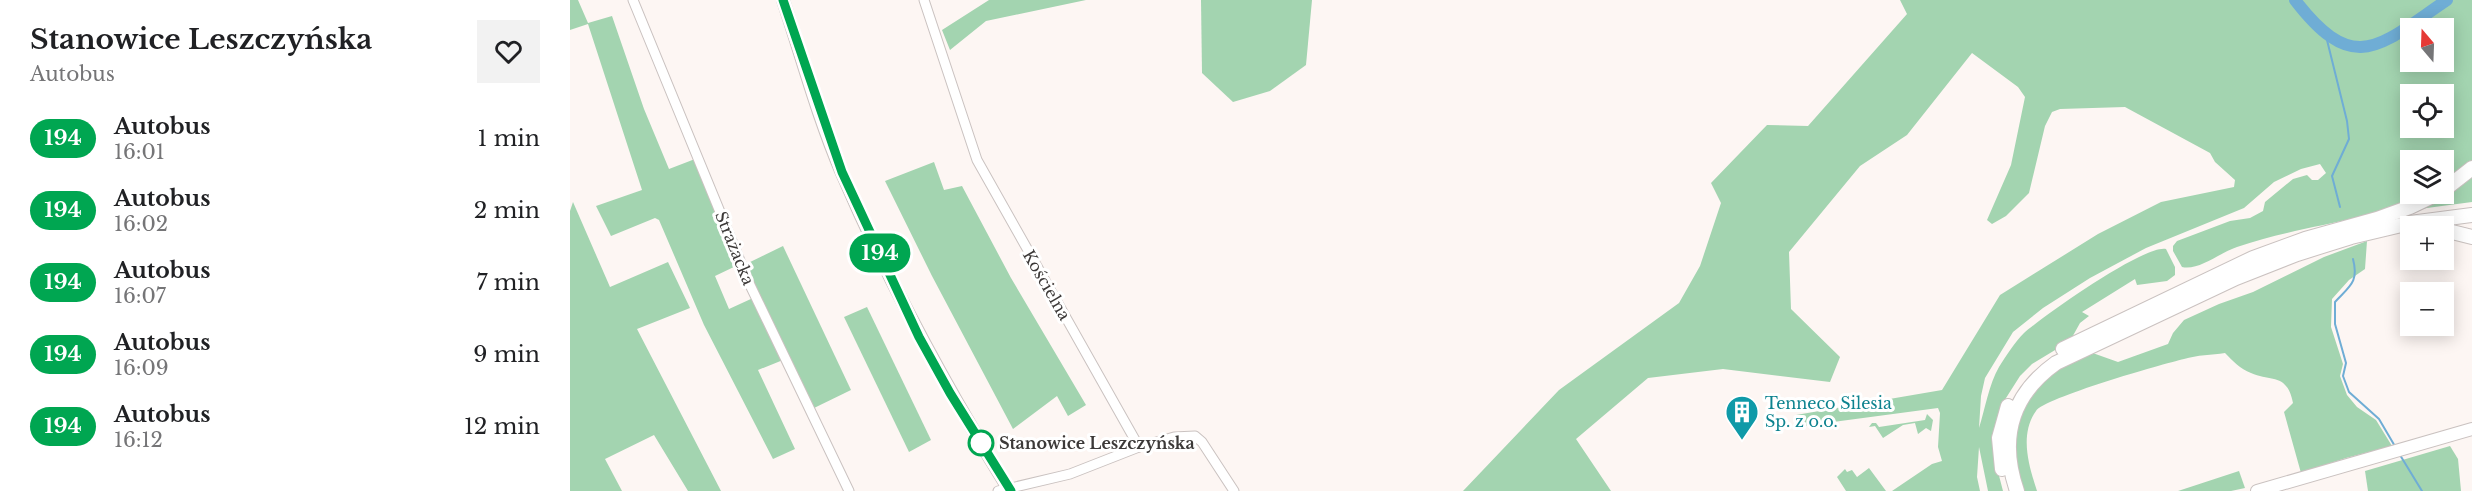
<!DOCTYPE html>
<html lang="pl">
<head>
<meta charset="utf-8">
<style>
	:root { --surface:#fff; --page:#f2f2f2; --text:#202124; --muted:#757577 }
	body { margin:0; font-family:"Libre Baskerville",serif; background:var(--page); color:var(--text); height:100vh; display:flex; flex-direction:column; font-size:22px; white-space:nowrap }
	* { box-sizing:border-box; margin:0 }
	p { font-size:20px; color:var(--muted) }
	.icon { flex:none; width:33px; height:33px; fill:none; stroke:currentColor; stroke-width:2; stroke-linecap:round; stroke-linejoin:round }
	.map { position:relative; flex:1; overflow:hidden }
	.drawer { display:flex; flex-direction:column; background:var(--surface); width:570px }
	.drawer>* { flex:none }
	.badge { padding:0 12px; border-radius:20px; font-size:21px; line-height:39px }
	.needle { width:39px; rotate:341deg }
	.buttons { position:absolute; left:1830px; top:18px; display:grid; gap:12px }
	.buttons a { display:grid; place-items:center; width:54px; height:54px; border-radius:0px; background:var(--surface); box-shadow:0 3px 15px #0003; font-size:30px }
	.map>.badge { position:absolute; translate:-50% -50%; box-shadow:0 0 0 3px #fff }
	.round { display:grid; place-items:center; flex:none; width:63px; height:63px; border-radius:0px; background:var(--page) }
	.headline { display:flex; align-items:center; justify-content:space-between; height:102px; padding:0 30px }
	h1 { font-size:28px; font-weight:700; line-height:45px }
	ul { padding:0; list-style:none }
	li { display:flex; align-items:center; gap:18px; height:72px; padding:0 30px }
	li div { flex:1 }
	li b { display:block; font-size:22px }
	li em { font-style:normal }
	li .badge { min-width:66px; font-weight:700; text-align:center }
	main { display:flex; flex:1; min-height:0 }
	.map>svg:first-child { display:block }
	.green { fill:#a3d4b0; fill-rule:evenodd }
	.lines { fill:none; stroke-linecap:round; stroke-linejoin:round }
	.stream { stroke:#6fadd5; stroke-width:2 }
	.river { stroke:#6fadd5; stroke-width:12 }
	.minor-casing { stroke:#cac2c0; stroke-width:11 }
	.major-casing { stroke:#cac2c0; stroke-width:14 }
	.highway-casing { stroke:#cac2c0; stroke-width:16 }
	.minor { stroke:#fff; stroke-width:9 }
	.major { stroke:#fff; stroke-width:12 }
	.highway { stroke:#fff; stroke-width:14 }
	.line-casing { stroke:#fff; stroke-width:14 }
	.line { stroke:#00a651; stroke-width:9 }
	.stop-dot { fill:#fff; stroke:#00a651; stroke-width:3 }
	.labels { text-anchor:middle; stroke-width:6; stroke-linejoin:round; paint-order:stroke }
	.street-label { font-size:16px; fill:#3c3938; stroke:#fff }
	.culture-label { font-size:16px; fill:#0d838f; stroke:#fff; text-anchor:start }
	.stop-label { font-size:16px; font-weight:bold; fill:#3c3938; stroke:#fff; text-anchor:start }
</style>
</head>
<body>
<main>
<section class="drawer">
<div class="headline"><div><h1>Stanowice Leszczyńska</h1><p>Autobus</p></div><a class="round"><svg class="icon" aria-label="heart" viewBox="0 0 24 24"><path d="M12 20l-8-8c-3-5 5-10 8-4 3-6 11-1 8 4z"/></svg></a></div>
<ul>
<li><span class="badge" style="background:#00a651;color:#fff">194</span><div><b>Autobus</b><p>16:01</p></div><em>1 min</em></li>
<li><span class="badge" style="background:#00a651;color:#fff">194</span><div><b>Autobus</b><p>16:02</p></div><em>2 min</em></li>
<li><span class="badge" style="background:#00a651;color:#fff">194</span><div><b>Autobus</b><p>16:07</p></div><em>7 min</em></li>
<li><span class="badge" style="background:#00a651;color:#fff">194</span><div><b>Autobus</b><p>16:09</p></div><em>9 min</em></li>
<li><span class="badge" style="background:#00a651;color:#fff">194</span><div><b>Autobus</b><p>16:12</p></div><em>12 min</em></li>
</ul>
</section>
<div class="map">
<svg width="1902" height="491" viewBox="0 0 1902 491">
	<rect width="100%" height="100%" fill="#fdf6f3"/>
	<g class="green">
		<polygon points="0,0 8,0 18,23 42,16 74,109 99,169 125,159 168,265 145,276 159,309 183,298 213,360 188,370 225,449 203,459 134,325 89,220 85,218 41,236 26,206 72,190 18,24 0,30"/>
		<polygon points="419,0 516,0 416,21 380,50 372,30"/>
		<polygon points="631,0 742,0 736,65 700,91 663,102 632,73"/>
		<path d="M1330 0H1902V162L1874 185V160H1840V194H1859C1798 222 1730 225 1667 247 1651 252 1629 271 1612 267L1603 251V246L1607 241 1660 221 1680 218 1693 211 1695 202 1723 179 1737 175 1742 180H1748L1756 173 1750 164 1731 169 1704 182 1674 208 1576 248 1520 278 1473 308 1443 332 1415 378 1411 396 1409 428C1415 409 1419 384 1429 367 1436 356 1445 342 1454 333 1473 316 1575 244 1596 249L1605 267V275L1597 281 1567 285 1565 279 1512 312 1519 316 1510 323 1500 341 1462 364 1450 376 1436 398 1431 409 1427 468 1433 491H1418L1409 447 1407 477 1410 491H1322L1362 464 1372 461 1368 447 1370 413 1368 408 1233 426 1226 415 1372 390 1430 295 1528 234 1591 202 1664 187 1665 180 1645 162 1640 153 1555 107 1490 109 1482 112 1475 126 1459 193 1436 216 1422 224 1417 220 1441 165 1455 97 1448 87 1402 53 1337 135 1290 166 1219 252 1221 309 1270 357 1260 382 1153 369 1078 378 1006 439 1041 491H893L989 390 1109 303 1130 266 1151 203 1141 183 1197 125 1238 126 1337 14ZM1840 28H1874V62H1840ZM1840 94H1874V128H1840Z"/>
		<polygon points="364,162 374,190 392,186 441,278 516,405 498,416 487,396 443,429 362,276 315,181"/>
		<polygon points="1902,171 1902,202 1842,210"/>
		<polygon points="3,202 40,287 98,262 120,308 67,329 151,491 118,491 84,435 35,459 52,491 0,491 0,211"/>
		<path d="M1797 241 1795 269 1779 280 1762 299 1761 327 1773 364 1770 376 1777 395 1787 407 1806 420 1822 446 1776 458 1731 473 1714 412 1723 403C1717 373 1702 382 1681 373 1670 369 1663 361 1655 353 1642 355 1627 355 1614 359 1592 364 1474 398 1466 411 1449 435 1459 466 1467 491H1452L1444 459 1443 441 1451 407 1488 364 1517 351 1548 362 1598 344 1603 333 1614 320 1649 304 1683 292 1754 257Z"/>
		<polygon points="213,246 281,390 242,409 174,265"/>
		<polygon points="297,307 361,440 339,452 274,317"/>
		<polygon points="1357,414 1363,420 1361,431 1356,428 1348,434 1345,423 1333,425 1313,438 1305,426 1299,427 1302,423 1306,423 1309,427 1355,420"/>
		<polygon points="1880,446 1888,459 1891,491 1798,491 1795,471"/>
		<polygon points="1299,468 1316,491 1276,491 1267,477 1275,469 1277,472 1282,470 1287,477"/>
		<polygon points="1669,471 1675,488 1661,491 1608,491"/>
	</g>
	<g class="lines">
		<g class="stream">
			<polyline points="1756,36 1777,121 1779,139 1762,176 1770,207"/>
			<path d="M1783 259C1789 282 1780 286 1765 302V324L1776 363 1773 376 1779 392 1809 419 1826 448"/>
			<polyline points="1830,455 1852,491"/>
		</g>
		<path class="river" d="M1725 0C1785 78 1810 45 1877 0"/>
		<g class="minor-casing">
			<g id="minor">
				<polyline points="63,0 180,285 279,491"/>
				<polyline points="354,0 407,160 569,447"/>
				<polyline points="428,491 500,474 569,447 604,437 625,436 632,442 664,491"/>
			</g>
		</g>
		<g class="major-casing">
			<g id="major">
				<path d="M213 0C232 57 248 117 272 173 320 285 376 388 440 491"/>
				<polyline points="1687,491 1902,429"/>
			</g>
		</g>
		<g class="highway-casing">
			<g id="highway">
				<polyline points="1874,190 1902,168"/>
				<polyline points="1874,230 1902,237"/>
				<polyline points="1493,349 1683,258 1735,239 1807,219 1840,207 1867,194"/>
				<polyline points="1432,469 1429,438 1438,406"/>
				<path d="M1447 491C1429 439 1441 395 1486 363L1666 278 1727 254 1781 237 1840 223 1902 215"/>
			</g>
		</g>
		<use href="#minor" class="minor"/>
		<use href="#major" class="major"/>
		<use href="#highway" class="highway"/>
	</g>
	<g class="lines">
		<g class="line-casing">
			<polyline id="line" points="213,0 272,172 349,337 380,393 441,491"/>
		</g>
		<use href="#line" class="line"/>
	</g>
	<defs>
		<g id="building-pin" transform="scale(1.725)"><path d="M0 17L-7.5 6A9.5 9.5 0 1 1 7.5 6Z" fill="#0f9aa8" stroke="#fff"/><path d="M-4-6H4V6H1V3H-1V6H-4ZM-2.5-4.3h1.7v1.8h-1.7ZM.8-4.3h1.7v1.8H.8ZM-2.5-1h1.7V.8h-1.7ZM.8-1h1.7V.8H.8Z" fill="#fff"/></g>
	</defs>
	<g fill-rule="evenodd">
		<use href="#building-pin" x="1172" y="412"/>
	</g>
	<circle class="stop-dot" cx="411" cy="443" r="12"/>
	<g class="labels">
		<g class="street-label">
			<text transform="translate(165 248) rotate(68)" y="6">Strażacka</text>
			<text transform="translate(477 285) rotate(60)" y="6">Kościelna</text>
		</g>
		<g class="culture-label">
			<text x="1195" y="409">Tenneco Silesia<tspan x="1195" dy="18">Sp. z o.o.</tspan></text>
		</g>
		<g class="stop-label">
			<text x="429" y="449">Stanowice Leszczyńska</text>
		</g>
	</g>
</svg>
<div class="buttons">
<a><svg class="needle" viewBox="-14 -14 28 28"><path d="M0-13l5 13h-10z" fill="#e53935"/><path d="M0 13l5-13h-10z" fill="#757577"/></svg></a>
<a><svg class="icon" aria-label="locate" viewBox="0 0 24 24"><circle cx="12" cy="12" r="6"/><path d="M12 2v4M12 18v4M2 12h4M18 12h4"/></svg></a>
<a><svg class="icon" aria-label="layers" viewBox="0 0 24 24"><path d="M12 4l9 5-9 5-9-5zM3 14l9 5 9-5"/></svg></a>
<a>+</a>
<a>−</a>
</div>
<b class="badge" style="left:310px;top:253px;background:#00a651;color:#fff">194</b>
</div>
</main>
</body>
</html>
